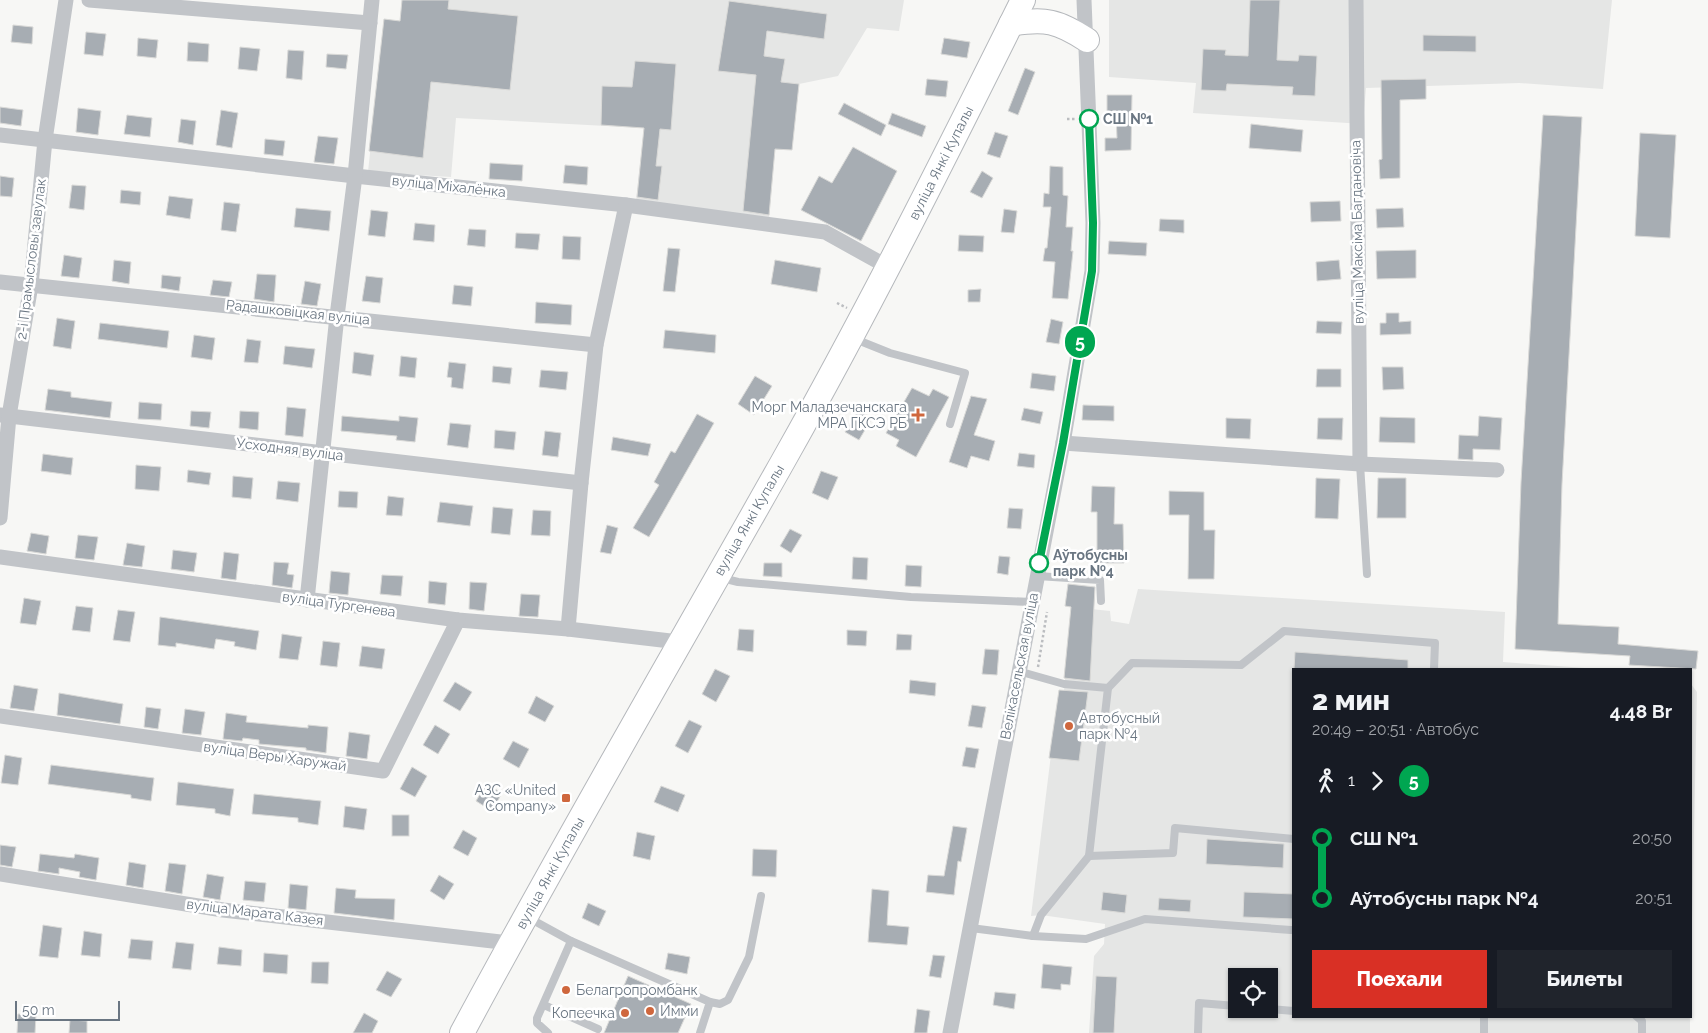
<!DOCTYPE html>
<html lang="ru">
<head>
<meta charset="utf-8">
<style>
	:root { --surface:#171b24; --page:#20242c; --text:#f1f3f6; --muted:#9ea1a6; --accent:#d93025 }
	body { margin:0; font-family:Raleway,sans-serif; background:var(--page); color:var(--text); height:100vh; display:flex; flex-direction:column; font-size:19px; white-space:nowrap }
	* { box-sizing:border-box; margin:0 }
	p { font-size:16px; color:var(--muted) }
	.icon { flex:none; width:28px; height:28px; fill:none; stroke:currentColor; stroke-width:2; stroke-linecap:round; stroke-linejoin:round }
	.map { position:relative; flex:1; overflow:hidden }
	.drawer { position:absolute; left:1292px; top:668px; width:400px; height:350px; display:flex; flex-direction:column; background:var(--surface); border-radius:0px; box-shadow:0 1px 4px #0004 }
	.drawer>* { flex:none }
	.badge { padding:0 10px; border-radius:16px; font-size:18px; line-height:32px }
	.fabs { position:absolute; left:1228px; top:968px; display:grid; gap:10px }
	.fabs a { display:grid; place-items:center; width:50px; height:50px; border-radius:0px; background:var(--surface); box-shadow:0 1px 4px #0004; font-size:25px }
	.scale { position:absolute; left:15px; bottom:12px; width:105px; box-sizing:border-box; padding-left:5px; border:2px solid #6a7682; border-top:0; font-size:14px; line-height:18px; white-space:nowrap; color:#6a7682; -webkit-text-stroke:4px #fff; paint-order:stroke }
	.map>.badge { position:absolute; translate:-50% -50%; box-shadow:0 0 0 2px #fff }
	.legs { display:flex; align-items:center; gap:8px; height:55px; padding:0 20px; font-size:16px }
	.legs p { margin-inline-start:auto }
	.summary { display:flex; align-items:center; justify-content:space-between; height:85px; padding:0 20px }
	h1 { font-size:28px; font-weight:800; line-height:38px }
	.cta { display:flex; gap:10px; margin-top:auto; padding:10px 20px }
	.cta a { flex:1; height:58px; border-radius:0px; background:var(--accent); color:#fff; font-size:20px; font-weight:800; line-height:58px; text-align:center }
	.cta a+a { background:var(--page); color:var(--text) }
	ul { padding:0 20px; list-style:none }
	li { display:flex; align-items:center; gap:18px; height:60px; font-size:19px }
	li i { display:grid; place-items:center; width:8px; height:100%; margin:0 6px; background:currentColor }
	li i::after { content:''; width:12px; height:12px; margin:-6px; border:4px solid; border-radius:50%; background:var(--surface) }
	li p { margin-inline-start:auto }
	li:first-child i { background:linear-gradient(#0000 50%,currentColor 0) }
	li:last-child i { background:linear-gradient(currentColor 50%,#0000 0) }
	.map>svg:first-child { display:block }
	.built { fill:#e5e6e5; fill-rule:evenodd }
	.building { fill:#a7adb3; stroke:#d9d9d7 }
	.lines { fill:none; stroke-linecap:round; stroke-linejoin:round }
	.primary-casing { stroke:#b5b8bc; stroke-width:26 }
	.path { stroke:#bbbdc0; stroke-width:2.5; stroke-dasharray:2.5 2.5; stroke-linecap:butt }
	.service { stroke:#c1c4c8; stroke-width:8 }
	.minor { stroke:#c1c4c8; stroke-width:15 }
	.primary { stroke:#fff; stroke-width:24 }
	.line-1-casing { stroke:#fff; stroke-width:11 }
	.line-1 { stroke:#00a651; stroke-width:8 }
	.stop-1-dot { fill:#fff; stroke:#00a651; stroke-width:2.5 }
	.poi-dot { fill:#cf673d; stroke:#fff; stroke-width:2 }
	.labels { text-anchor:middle; stroke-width:5; stroke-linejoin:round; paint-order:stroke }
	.stop-label { font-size:14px; font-weight:bold; fill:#6a7682; stroke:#fff; text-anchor:start }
	.street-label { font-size:14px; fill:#6a7682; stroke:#fff }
	.poi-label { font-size:14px; fill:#6a7682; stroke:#fff; text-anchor:end }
</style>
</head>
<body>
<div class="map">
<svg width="1708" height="1033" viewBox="0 0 1708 1033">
	<rect width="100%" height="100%" fill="#f7f7f5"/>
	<g class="built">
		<polygon points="402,0 904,0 899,31 867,28 838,76 799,84 792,150 775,150 769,219 636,201 644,128 456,118 451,177 368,172 384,19 400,21"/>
		<polygon points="1109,0 1612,0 1603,89 1519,83 1366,88 1363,124 1193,113 1196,83 1109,77"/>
		<path d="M1138 589 1505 612 1503 662 1598 669H1294V1016H1690V1033H1089L1094 956 1104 944 1105 924 1041 915 1031 916 1059 690 1064 691 1071 607 1110 611 1111 621 1129 624ZM1236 976H1269V1009H1236Z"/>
		<polygon points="1691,684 1697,692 1691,971"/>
	</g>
	<g class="building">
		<polygon points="402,0 449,0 448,9 518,16 510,90 431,82 423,158 369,151 384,19 400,21"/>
		<polygon points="1250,0 1280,0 1277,60 1298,61 1299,55 1317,56 1315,96 1292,95 1293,87 1227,84 1226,91 1201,90 1203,49 1226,50 1225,55 1248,56"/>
		<polygon points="729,1 827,14 824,39 767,31 764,56 785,59 781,82 799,84 792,150 775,149 769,215 743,211 756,75 718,71"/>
		<polygon points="13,25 33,27 32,44 11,42"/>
		<polygon points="86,32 106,34 103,56 84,54"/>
		<polygon points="1423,35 1476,36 1476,52 1423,51"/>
		<polygon points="138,38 158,40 156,58 137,56"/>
		<polygon points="944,38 970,42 967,58 941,54"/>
		<polygon points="188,42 209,44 208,62 187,61"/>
		<polygon points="240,47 260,49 257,71 238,69"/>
		<polygon points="288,50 304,51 302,80 286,78"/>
		<polygon points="327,54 348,55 346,69 326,67"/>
		<polygon points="635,61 676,64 671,130 660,129 656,166 662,166 658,200 637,197 644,128 601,125 602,86 632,87"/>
		<polygon points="1025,68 1035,72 1018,115 1008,111"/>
		<polygon points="927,79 948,81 946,97 925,95"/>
		<polygon points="1426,79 1426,99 1400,100 1400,178 1380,179 1379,160 1382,159 1381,80"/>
		<polygon points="1107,95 1132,95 1131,150 1105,151 1105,138 1117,138 1116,114 1107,114"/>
		<polygon points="844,103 886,125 881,136 838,114"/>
		<polygon points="0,107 23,110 21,126 0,123"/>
		<polygon points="78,108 101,111 98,135 76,132"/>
		<polygon points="221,110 238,113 232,148 216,145"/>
		<polygon points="892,113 926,126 922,137 888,124"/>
		<polygon points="127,115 152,118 150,137 124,134"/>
		<polygon points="1543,115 1582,117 1562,484 1558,624 1619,627 1618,644 1698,651 1696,669 1629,665 1630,656 1515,649 1521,482"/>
		<polygon points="181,119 196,121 193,145 178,142"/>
		<polygon points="1251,124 1303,130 1301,152 1249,148"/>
		<polygon points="995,132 1008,136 1000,158 987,154"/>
		<polygon points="1640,133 1676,135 1670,238 1635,236"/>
		<polygon points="318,136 338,138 334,164 314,162"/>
		<polygon points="265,139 285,141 283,156 264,154"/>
		<polygon points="853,147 897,171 861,241 801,210 819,176 832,183"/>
		<polygon points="490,163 523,165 522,181 489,179"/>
		<polygon points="565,165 588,167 587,185 563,183"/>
		<polygon points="1050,166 1063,167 1063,195 1068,196 1066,227 1073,227 1071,251 1073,251 1068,299 1052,298 1055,262 1043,261 1045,248 1047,248 1051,207 1043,207 1044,193 1049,194"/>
		<polygon points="982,171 993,178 982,198 970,192"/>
		<polygon points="0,176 14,178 12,197 0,196"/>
		<polygon points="72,185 86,186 84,210 69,208"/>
		<polygon points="121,190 141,192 140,205 120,203"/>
		<polygon points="169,196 193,199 190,219 166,215"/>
		<polygon points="1340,201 1341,221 1311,222 1310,202"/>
		<polygon points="224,202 240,204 236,232 221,230"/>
		<polygon points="296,208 331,211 329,231 294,227"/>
		<polygon points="1403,208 1404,227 1377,228 1376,209"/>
		<polygon points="1004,209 1017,211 1014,233 1001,232"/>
		<polygon points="371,210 388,212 385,237 368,235"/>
		<polygon points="1160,219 1184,220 1184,233 1159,231"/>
		<polygon points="415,223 435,225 434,242 413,240"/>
		<polygon points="469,229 486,230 485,247 467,245"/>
		<polygon points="516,233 540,234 538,250 515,248"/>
		<polygon points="959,235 984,236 983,252 958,251"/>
		<polygon points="563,236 581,237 580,260 562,259"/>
		<polygon points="1109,241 1147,243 1146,256 1108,254"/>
		<polygon points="668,248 680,249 675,292 663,291"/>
		<polygon points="1416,250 1416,278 1377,279 1376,251"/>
		<polygon points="64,255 82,258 79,278 61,276"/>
		<polygon points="114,260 131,262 129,284 112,281"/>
		<polygon points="775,260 821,268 817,292 771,284"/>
		<polygon points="1339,260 1341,279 1317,281 1316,262"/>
		<polygon points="257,274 276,275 274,302 254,299"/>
		<polygon points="162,275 181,277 179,291 161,288"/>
		<polygon points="366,276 383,278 380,303 362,301"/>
		<polygon points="213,280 232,282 229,297 210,295"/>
		<polygon points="305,281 321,284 317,306 301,304"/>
		<polygon points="454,285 473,287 471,306 452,304"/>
		<polygon points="981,289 980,302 968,302 968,290"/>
		<polygon points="536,302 572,305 571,325 535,323"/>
		<polygon points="1386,313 1399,313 1399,322 1411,321 1411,334 1380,335 1380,323 1386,323"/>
		<polygon points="57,318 75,321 71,349 53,346"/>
		<polygon points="1051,319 1063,322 1059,344 1046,342"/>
		<polygon points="1317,321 1342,322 1341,334 1316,333"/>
		<polygon points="100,323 169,331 167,348 98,339"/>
		<polygon points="665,330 716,335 715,353 663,348"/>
		<polygon points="194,335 215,338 212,360 191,357"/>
		<polygon points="247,339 261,341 258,363 244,362"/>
		<polygon points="285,346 315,349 312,368 283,364"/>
		<polygon points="354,352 374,355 371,376 352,373"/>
		<polygon points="401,356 417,358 415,378 399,376"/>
		<polygon points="449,362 466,364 463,389 451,387 452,378 447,377"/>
		<polygon points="493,366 512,368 510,384 492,382"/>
		<polygon points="1382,367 1403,367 1404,389 1383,390"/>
		<polygon points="1317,369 1341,369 1341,387 1316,387"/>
		<polygon points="541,370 568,372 566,390 539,387"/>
		<polygon points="1032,373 1056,376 1054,391 1030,388"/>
		<polygon points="755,376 772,386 754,415 738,404"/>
		<polygon points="912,388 929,396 933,389 949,397 916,457 896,446 899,440 886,433"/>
		<polygon points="48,389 71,392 71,397 112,402 110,418 45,410"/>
		<polygon points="971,396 987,399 974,435 995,441 989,461 971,456 967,468 949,462"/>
		<polygon points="139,402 162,404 161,420 138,419"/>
		<polygon points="1083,405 1114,406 1114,421 1082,420"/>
		<polygon points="287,407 306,409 303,437 285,435"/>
		<polygon points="1024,408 1043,412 1040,424 1021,420"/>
		<polygon points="858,410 872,418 859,440 845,432"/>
		<polygon points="191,411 211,412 209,428 190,426"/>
		<polygon points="240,411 259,412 258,430 239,428"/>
		<polygon points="697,414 714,423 649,537 633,528 659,485 654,482 671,451 675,453"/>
		<polygon points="342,416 399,421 399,416 418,418 415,442 396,440 397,436 341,431"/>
		<polygon points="1479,416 1502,418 1500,450 1473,449 1473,460 1458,459 1459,435 1478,436"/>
		<polygon points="1380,417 1415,418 1415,443 1379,442"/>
		<polygon points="1226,418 1251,419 1250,439 1226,438"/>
		<polygon points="1318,418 1343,418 1342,440 1317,439"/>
		<polygon points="450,423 471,425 468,448 447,445"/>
		<polygon points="495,430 516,432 514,450 494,448"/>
		<polygon points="545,431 561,433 558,457 542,455"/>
		<polygon points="613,437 651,444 648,456 611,450"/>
		<polygon points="1019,453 1035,455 1034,468 1017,466"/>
		<polygon points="43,454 73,458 71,475 41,471"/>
		<polygon points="136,465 161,467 159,491 135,489"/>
		<polygon points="188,470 211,473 209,485 187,482"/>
		<polygon points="821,471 838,477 828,500 812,493"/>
		<polygon points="233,476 253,478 251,499 232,497"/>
		<polygon points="1316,478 1340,479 1338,519 1315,518"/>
		<polygon points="1378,478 1406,478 1406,518 1377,518"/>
		<polygon points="278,481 300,483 298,502 276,499"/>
		<polygon points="1092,486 1115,487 1114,524 1123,524 1124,563 1097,563 1097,512 1091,512"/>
		<polygon points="339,491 358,492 357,508 338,507"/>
		<polygon points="1169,491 1204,492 1204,530 1215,530 1214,579 1188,579 1189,515 1169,515"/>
		<polygon points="388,496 404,498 402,516 386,515"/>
		<polygon points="440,502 473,506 470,526 437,522"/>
		<polygon points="493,507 513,509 510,535 491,533"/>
		<polygon points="1009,508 1023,509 1021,529 1007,528"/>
		<polygon points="533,510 551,511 550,536 531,535"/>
		<polygon points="607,525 618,528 611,554 600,552"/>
		<polygon points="790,529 802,535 791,553 780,546"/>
		<polygon points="31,533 49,536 46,554 27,551"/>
		<polygon points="78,535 98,537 94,560 75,558"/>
		<polygon points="127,543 145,546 142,567 123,565"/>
		<polygon points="173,550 197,553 194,572 171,569"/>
		<polygon points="224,552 239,554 236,580 221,578"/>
		<polygon points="999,556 1010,557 1008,575 997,573"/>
		<polygon points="853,557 868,558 867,580 852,579"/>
		<polygon points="274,562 289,563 287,574 294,575 292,588 272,585"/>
		<polygon points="764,563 782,563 782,577 763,576"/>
		<polygon points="906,565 922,566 921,587 905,586"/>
		<polygon points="331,571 350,573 348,595 329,593"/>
		<polygon points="382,575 403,576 401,596 380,594"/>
		<polygon points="429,581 447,583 445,605 428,603"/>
		<polygon points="470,582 487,583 484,611 469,609"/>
		<polygon points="1068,584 1095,587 1090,681 1064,678 1071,607 1065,606"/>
		<polygon points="521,594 540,595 538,617 519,616"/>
		<polygon points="24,598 41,601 36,625 20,623"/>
		<polygon points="76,606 93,608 90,632 72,630"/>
		<polygon points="118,610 135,612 130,642 113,640"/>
		<polygon points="160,617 259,631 256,650 234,646 235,642 216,639 214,649 176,643 176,647 158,645"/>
		<polygon points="739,629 754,630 753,652 737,650"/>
		<polygon points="847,630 867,631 866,646 847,645"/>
		<polygon points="282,634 302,637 298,660 279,658"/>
		<polygon points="897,634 912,635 911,650 896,650"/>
		<polygon points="323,641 340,643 337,667 320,665"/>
		<polygon points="362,646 385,649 382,669 359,666"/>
		<polygon points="985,649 999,650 997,675 982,674"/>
		<polygon points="1295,652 1408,660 1408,669 1294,669"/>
		<polygon points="715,669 730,676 716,702 702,694"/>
		<polygon points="910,680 936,683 935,696 909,693"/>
		<polygon points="455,682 472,692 460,711 443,701"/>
		<polygon points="14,685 38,689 34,711 10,708"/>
		<polygon points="1059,690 1088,692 1079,761 1049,758"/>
		<polygon points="59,693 123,704 120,724 57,715"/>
		<polygon points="536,696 554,706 545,722 528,713"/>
		<polygon points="972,705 986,707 982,728 968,726"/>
		<polygon points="146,707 161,709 158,729 144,727"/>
		<polygon points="185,709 205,712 201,735 182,733"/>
		<polygon points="226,713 247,716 246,722 308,728 308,725 328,727 326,753 306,750 306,748 259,744 259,740 243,738 242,741 223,739"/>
		<polygon points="689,720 702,726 688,753 675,746"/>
		<polygon points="435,725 450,734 438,754 423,745"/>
		<polygon points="349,732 370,735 367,759 346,756"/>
		<polygon points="513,741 529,749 519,768 503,759"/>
		<polygon points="966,747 979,749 975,768 962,766"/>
		<polygon points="5,755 22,758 18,785 1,783"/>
		<polygon points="51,765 154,778 151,801 131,798 131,795 48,784"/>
		<polygon points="412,767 427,776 415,797 400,789"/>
		<polygon points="178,782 234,789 230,816 215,813 215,809 176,805"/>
		<polygon points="486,784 502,793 492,811 476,801"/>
		<polygon points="661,786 685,795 678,812 654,802"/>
		<polygon points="254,794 321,801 318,825 298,822 298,818 252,814"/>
		<polygon points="345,806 367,809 364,830 343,827"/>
		<rect x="392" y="815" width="17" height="21"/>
		<polygon points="953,826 967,828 961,862 958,861 954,895 926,892 928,875 944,876"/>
		<polygon points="463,830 477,838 468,856 453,848"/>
		<polygon points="637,832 655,836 650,860 633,856"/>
		<polygon points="1207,839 1284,844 1283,868 1206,864"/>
		<polygon points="0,845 16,847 12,867 0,865"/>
		<polygon points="753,849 777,850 776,877 752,876"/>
		<polygon points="40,854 74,858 75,854 99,858 96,880 79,877 80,872 59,868 59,874 38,871"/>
		<polygon points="129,862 146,865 143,888 126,885"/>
		<polygon points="169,863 186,865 182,894 165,891"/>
		<polygon points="207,874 224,877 220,900 203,897"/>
		<polygon points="439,875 454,884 444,900 430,891"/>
		<polygon points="245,881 266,883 264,902 243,900"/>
		<polygon points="290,884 308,886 306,910 288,908"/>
		<polygon points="336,888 356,890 355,898 395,899 394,920 334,913"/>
		<polygon points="872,889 889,891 887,925 909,927 907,945 868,942"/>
		<polygon points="1103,892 1127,895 1125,913 1101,910"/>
		<polygon points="1244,892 1294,894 1294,919 1243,917"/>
		<polygon points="1159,898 1191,900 1190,912 1158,910"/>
		<polygon points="588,903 606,911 599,926 582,918"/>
		<polygon points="43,925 62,928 58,958 39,956"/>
		<polygon points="84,931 102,934 100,957 81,955"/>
		<polygon points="131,939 153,941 151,960 128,958"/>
		<polygon points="176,942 194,944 191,970 172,968"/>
		<polygon points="219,947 242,950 241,966 217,964"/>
		<polygon points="264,953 288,955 287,974 263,972"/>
		<polygon points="668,953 690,957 687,974 665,969"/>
		<polygon points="933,955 945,956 941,978 929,976"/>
		<polygon points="312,962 329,962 328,984 311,983"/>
		<polygon points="1043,964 1072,967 1070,985 1061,984 1061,990 1041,988"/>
		<polygon points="387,971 402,979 391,997 376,990"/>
		<polygon points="628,976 691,1004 678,1033 604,1033"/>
		<polygon points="1096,976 1117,977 1114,1033 1093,1033"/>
		<polygon points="995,992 1016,994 1014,1009 993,1005"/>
		<polygon points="917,1009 930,1011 927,1033 914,1033"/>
		<polygon points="364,1013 378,1021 372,1033 353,1033"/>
		<polygon points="18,1014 36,1015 35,1033 17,1033"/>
		<polygon points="70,1020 87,1021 87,1033 69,1033"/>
	</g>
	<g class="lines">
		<g class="primary-casing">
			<g id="primary">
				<path d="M1011 24C1045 18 1058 21 1087 40"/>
				<path d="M462 1033C566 839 678 648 786 456 870 307 947 153 1023 0"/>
			</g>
		</g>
		<g class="path">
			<polyline points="1067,119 1076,119"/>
			<polyline points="837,303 847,308"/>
			<polyline points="1038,667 1047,612"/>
		</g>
		<g class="service">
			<polyline points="855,339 890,353 965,373 950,424"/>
			<polyline points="1360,464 1367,574"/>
			<polyline points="1037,576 1100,580 1101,601"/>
			<polyline points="722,578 738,582 911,597 1031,602"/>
			<polyline points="1108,688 1132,663 1241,665 1284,631 1435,643 1434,669"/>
			<polyline points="1089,856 1173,853 1175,828 1294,839"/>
			<polyline points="529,918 571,941"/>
			<polyline points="971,928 1033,936 1041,915 1089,856 1108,688 1064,684 1018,671"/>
			<polyline points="1033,936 1086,939 1145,919 1291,930"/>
			<polyline points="710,1002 720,1004 728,1000 749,957 761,896"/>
			<polyline points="544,1005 598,1029"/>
			<polyline points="1269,1009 1294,1011"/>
			<polyline points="1484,1016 1484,1033"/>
			<polyline points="1636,1016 1642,1021 1642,1033"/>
			<polyline points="548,1033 537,1023 537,1018 571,941 710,1002 700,1033"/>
			<polyline points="1198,1033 1199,1003 1236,1006"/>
		</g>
		<g class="minor">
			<polyline points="89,0 370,23"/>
			<polyline points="0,135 355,176 626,205 825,232 888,267"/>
			<polyline points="0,282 596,345"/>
			<polyline points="0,415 581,483"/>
			<polyline points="1063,443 1360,464 1356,0"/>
			<polyline points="1360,464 1497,470"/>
			<polyline points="0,518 9,416 31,285 45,140 66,0"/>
			<polyline points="0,557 458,620 568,629 679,642"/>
			<polyline points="307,600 337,316 355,176 372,0"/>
			<polyline points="568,629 581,483 596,345 626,205"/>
			<polyline points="0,716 383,771 458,620"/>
			<polyline points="0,874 223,910 510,943"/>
			<polyline points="950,1033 1063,443 1092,271 1093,223 1084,0"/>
		</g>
		<use href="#primary" class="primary"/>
	</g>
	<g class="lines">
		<g class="line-1-casing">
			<polyline id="line-1" points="1039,563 1063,443 1092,271 1093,223 1089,119"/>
		</g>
		<use href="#line-1" class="line-1"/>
	</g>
	<g class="stop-1-dot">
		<circle cx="1089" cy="119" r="9"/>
		<circle cx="1039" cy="563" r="9"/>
	</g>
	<g class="poi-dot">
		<path d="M915.5 407.5h5v5h5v5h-5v5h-5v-5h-5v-5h5z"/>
		<circle cx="1069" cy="726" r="5"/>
		<rect x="561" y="793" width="10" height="10" rx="2.5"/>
		<circle cx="566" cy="990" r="5"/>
		<circle cx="650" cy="1011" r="5"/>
		<circle cx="625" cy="1013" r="5"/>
	</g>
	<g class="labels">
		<g class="stop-label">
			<text x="1103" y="124">СШ №1</text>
			<text x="1053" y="560">Аўтобусны<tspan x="1053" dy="16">парк №4</tspan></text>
		</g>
		<g class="street-label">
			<text transform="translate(941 163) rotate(-63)" y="5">вуліца Янкі Купалы</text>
			<text transform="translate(449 186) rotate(6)" y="5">вуліца Міхалёнка</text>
			<text transform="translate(1357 232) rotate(-91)" y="5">вуліца Максіма Багдановіча</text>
			<text transform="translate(31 259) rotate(-83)" y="5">2-і Прамысловы завулак</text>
			<text transform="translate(298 312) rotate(6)" y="5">Радашковіцкая вуліца</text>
			<text transform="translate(290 449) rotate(7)" y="5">Усходняя вуліца</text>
			<text transform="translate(749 520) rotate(-60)" y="5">вуліца Янкі Купалы</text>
			<text transform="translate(339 604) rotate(8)" y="5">вуліца Тургенева</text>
			<text transform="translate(1019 666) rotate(-79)" y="5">Велікасельская вуліца</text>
			<text transform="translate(275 756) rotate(8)" y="5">вуліца Веры Харужай</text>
			<text transform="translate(550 873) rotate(-61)" y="5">вуліца Янкі Купалы</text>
			<text transform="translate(255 912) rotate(7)" y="5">вуліца Марата Казея</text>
		</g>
		<g class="poi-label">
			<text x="907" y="412">Морг Маладзечанскага<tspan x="907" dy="16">МРА ГКСЭ РБ</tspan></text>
			<text x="1079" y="723" text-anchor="start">Автобусный<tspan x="1079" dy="16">парк №4</tspan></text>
			<text x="556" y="795">АЗС «United<tspan x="556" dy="16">Company»</tspan></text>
			<text x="576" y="995" text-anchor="start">Белагропромбанк</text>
			<text x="660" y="1016" text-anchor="start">Имми</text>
			<text x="615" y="1018">Копеечка</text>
		</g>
	</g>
</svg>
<div class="fabs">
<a><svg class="icon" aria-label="locate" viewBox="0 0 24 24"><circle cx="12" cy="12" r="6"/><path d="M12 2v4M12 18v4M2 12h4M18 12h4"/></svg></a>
</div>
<div class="scale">50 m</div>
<b class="badge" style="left:1080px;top:342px;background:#00a651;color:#fff">5</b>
<section class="drawer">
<div class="summary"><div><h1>2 мин</h1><p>20:49 – 20:51 · Автобус</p></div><b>4.48 Br</b></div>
<div class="legs"><svg class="icon" aria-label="walk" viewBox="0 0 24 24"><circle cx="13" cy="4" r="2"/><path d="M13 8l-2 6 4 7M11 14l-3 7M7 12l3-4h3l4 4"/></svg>1<svg class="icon" aria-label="forward" viewBox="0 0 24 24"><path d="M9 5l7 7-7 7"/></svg><b class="badge" style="background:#00a651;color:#fff">5</b></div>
<ul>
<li><i style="color:#00a651"></i><b>СШ №1</b><p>20:50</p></li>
<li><i style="color:#00a651"></i><b>Аўтобусны парк №4</b><p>20:51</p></li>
</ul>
<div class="cta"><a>Поехали</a><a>Билеты</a></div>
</section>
</div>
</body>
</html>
